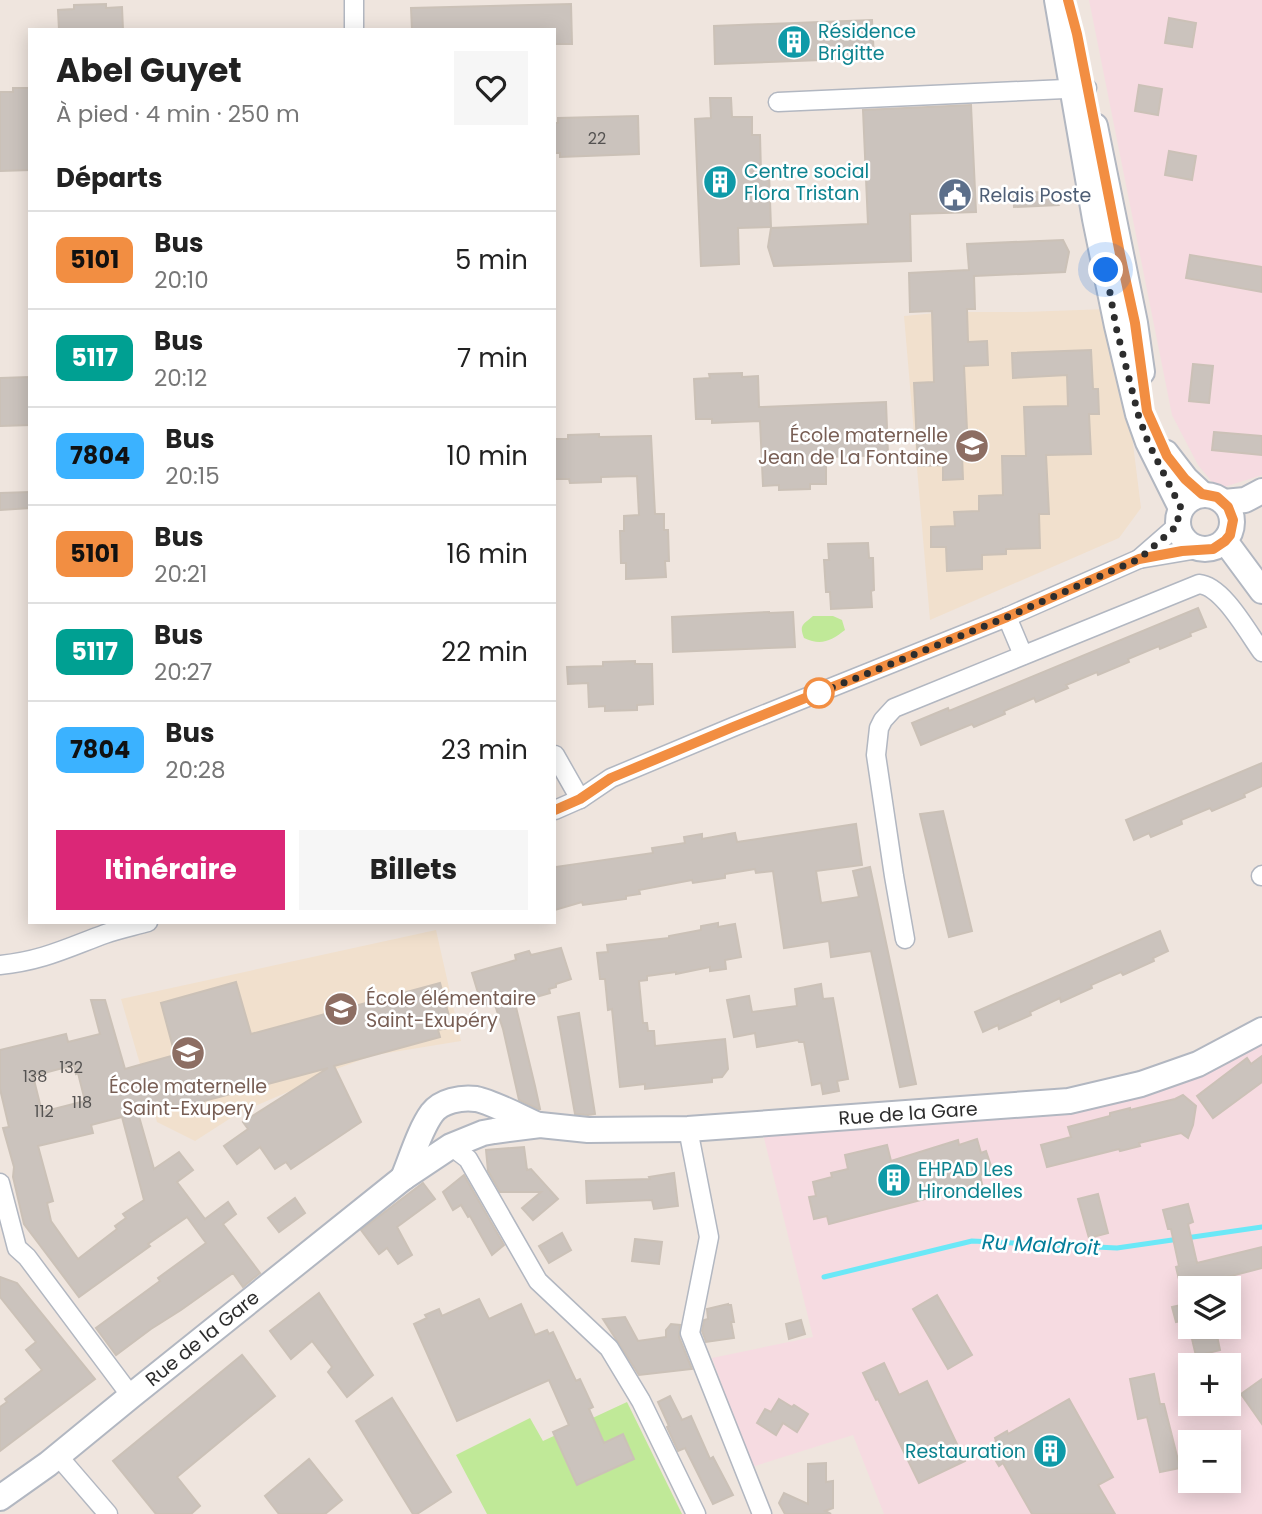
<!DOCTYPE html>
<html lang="fr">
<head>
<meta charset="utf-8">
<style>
	:root { --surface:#fff; --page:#f6f6f6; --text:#222; --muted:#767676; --line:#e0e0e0; --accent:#db2777 }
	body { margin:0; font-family:Poppins,sans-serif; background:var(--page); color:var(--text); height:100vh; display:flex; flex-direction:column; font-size:26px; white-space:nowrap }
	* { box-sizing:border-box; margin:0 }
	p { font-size:23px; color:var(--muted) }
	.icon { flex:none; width:38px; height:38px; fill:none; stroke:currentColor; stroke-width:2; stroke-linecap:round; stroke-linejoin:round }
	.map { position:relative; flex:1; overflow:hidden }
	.sheet { position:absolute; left:28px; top:28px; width:528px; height:896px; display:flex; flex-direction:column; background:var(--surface); border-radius:0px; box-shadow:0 4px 18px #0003 }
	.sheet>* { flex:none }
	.badge { padding:0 14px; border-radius:10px; font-size:24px; line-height:46px }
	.buttons { position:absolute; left:1178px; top:1276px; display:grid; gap:14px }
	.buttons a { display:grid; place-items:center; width:63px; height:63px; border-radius:0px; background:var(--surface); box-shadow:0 4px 18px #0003; font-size:35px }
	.you { position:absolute; width:35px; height:35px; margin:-18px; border:5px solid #fff; border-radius:50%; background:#1a73e8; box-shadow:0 0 0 10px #1a73e833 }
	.map>.badge { position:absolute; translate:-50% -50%; box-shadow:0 0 0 4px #fff }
	h2 { padding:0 28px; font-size:26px; line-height:63px }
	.round { display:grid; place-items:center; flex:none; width:74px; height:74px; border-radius:0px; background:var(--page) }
	.overview { display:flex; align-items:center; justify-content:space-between; height:119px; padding:0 28px }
	h1 { font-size:33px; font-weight:700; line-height:52px }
	.action { display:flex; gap:14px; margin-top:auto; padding:14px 28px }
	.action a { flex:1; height:80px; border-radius:0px; background:var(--accent); color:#fff; font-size:28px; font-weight:700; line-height:80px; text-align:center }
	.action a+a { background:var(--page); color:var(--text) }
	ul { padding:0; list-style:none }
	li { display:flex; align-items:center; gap:21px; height:98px; padding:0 28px; border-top:2px solid var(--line) }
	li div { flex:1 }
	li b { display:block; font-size:26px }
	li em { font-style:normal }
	li .badge { min-width:77px; font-weight:700; text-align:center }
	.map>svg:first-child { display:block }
	.education { fill:#f1e0cd }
	.medical { fill:#f6dbe1; fill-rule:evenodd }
	.green { fill:#c0e998 }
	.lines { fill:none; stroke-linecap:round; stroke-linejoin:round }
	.stream { stroke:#6be8f7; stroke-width:5 }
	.building { fill:#cbc3bd; stroke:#cbc1b7; stroke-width:2; fill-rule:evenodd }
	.street-casing { stroke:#b2b7c1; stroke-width:21 }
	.secondary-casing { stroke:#b2b7c1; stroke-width:28 }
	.street { stroke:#fff; stroke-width:18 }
	.secondary { stroke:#fff; stroke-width:24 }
	.line-casing { stroke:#fff; stroke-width:16 }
	.line { stroke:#f28e42; stroke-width:10 }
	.walk { stroke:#2d2d2d; stroke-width:7; stroke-dasharray:0 12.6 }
	.stop-dot { fill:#fff; stroke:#f28e42; stroke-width:3.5 }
	.labels { text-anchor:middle; stroke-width:5; stroke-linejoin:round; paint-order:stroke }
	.number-label { font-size:16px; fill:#545251 }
	.culture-label { font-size:19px; fill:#0d838f; stroke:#fff; text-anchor:start }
	.service-label { font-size:19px; fill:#4e5e75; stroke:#fff; text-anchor:start }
	.education-label { font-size:19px; fill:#785e54; stroke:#fff; text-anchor:end }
	.street-label { font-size:19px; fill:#2d2d2d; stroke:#fff }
	.water-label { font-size:21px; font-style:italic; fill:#057e9a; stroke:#fff }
</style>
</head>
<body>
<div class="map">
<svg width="1262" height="1514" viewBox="0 0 1262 1514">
	<rect width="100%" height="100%" fill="#efe5de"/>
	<g class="education">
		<polygon points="1107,309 1132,436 1141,508 1119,538 930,620 904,316 947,312 1024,312"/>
		<polygon points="436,930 461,1041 375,1055 336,1069 293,1096 290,1091 237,1114 195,1141 157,1122 121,999"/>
	</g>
	<g class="medical">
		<polygon points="1089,0 1262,0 1262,475 1218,489 1198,465 1172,415"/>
		<path d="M1262 1040V1514H884L853 1435 752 1467 712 1358 813 1337 763 1134 1071 1109 1179 1085ZM1190 1288H1228V1326H1190ZM1190 1365H1228V1404H1190ZM1190 1442H1228V1480H1190Z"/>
	</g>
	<g class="green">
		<path d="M813 616H833L842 620 845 630C831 641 821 646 804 638 799 624 803 625 813 616Z"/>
		<polygon points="627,1402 682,1514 487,1514 456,1455 530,1418 543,1441"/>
	</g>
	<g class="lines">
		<polyline class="stream" points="824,1277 972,1241 1117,1248 1262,1227"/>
	</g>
	<g class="building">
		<polygon points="106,4 106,8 122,7 123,30 59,30 58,10 74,9 74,5"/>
		<polygon points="571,4 572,44 555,44 555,30 412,30 411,8"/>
		<polygon points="1169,18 1196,23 1192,47 1165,43"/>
		<polygon points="872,20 874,58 715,64 714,26"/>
		<polygon points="1139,85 1162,89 1158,115 1135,111"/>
		<polygon points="13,88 30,88 30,170 0,171 0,92 13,92"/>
		<polygon points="710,98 731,98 732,117 752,117 752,135 760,135 761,173 769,173 771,227 738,228 739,264 701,266 695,119 711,118"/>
		<polygon points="971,105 976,212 910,214 911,261 774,266 768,247 771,228 868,224 863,110"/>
		<polygon points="638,116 639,154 560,157 560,153 555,153 555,123 558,123 558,118"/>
		<polygon points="1169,151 1196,156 1192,180 1165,175"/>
		<polygon points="1044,192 1058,205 1014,207 1013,193"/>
		<polygon points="1063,240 1069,252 1065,272 974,276 975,309 967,309 968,342 987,341 988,365 964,366 967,430 977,430 978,454 962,455 963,479 943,480 943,465 918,466 914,383 934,382 932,311 910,312 909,273 969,270 967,244"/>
		<polygon points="1190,255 1262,267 1262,292 1186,278"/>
		<polygon points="1091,350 1093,389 1098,389 1099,414 1089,414 1091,454 1046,455 1049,514 1039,514 1040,548 1006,549 1006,554 982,555 982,569 947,571 946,547 931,547 931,527 955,526 954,512 979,511 979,496 1003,495 1002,456 1026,456 1024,407 1068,406 1067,375 1013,378 1012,353"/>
		<polygon points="1193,364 1213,366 1209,403 1189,401"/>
		<polygon points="742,373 742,377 758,376 759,407 886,402 888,455 826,457 826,484 810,484 810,489 779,490 779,485 763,486 760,421 712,423 712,419 696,419 694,379 710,378 709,374"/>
		<polygon points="29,377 30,425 0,426 0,378"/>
		<polygon points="1214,432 1262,436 1262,455 1212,450"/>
		<polygon points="599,434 599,437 651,436 655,514 664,514 664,530 668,530 669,561 665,561 666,577 626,579 626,563 621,563 620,531 624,531 624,516 639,515 637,476 601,477 601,482 570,483 569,479 555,479 555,439 568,439 568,435"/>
		<polygon points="30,492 30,508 0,510 0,493"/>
		<polygon points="868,543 869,558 873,558 874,590 871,591 872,607 831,609 830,592 826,592 824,560 829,560 828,544"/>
		<polygon points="1198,608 1206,627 1190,633 1191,636 1160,649 1159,646 1128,659 1129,662 1098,675 1097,672 1066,685 1068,688 1036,702 1034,698 1004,711 1005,714 974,727 972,724 921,745 912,723 948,708 949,711"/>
		<polygon points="769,612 769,613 793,612 795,647 673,652 672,617"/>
		<polygon points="635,661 635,664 652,664 653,704 637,705 637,710 605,711 605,706 589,707 588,683 568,684 567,667 603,666 603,662"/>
		<polygon points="1262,763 1262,786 1244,794 1245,797 1212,811 1210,808 1181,820 1182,824 1151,837 1149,833 1134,840 1126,820"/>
		<polygon points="943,811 972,931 949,937 920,814"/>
		<polygon points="856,824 862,865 816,871 821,903 859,897 853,871 870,867 916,1084 900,1087 871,951 831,957 829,941 784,948 773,871 756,873 755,869 725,874 725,878 693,883 692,880 639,890 640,894 626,896 626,899 583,905 582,902 555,910 555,867 653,853 652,848 685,843 684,837 702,834 702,839 735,833 737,842"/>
		<polygon points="718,923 718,927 735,924 741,957 725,960 726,969 710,971 710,967 676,974 676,972 647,976 647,980 639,981 643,1023 647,1023 648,1031 654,1031 655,1046 725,1039 728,1069 722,1077 712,1078 712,1082 645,1089 645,1084 620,1087 612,1009 608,1010 605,979 600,979 597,953 608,952 607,945 669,938 669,936 701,930 701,926"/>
		<polygon points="1160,931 1168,951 1153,958 1154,961 1123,975 1121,972 1091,985 1092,988 1061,1002 1060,998 1030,1012 1031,1015 999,1029 998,1025 983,1032 975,1012"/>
		<polygon points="561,948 571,979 556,984 556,987 549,989 550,993 515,1003 535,1086 540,1109 538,1109 519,1100 503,1029 494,1002 482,1006 472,973 516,960 515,955 529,951 531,955"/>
		<path d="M236 982 251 1034 440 983 452 1027 438 1030 440 1037 334 1066 361 1122 291 1169 286 1162 275 1169 260 1147 237 1164 224 1146 248 1129 243 1122 328 1068 174 1109 173 1103 138 1113 154 1169 179 1152 193 1170 177 1182 205 1219 228 1202 236 1214 223 1224 260 1273 243 1287 233 1273 181 1310 151 1329 116 1355 96 1328 160 1281 158 1278 206 1243 187 1217 148 1244 150 1246 79 1297 24 1224 13 1177 14 1167 3 1128 9 1127 0 1089V1050L66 1034 68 1042 100 1034 91 1000H105L125 1069 175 1055 161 1003ZM74 1065 76 1074 78 1073 85 1101 42 1112 33 1076ZM122 1117 144 1200 123 1214 126 1218 115 1226 117 1229 78 1259 51 1221 47 1203 53 1201 38 1146 93 1133 91 1125Z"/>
		<polygon points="821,984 823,999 833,998 848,1079 837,1081 839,1091 823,1094 821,1083 812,1085 804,1042 799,1042 798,1040 757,1047 755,1033 734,1037 727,1000 749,996 752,1012 797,1006 795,989"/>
		<polygon points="579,1013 595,1114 588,1115 575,1114 558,1017"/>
		<polygon points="1262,1056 1262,1082 1213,1118 1197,1096 1247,1058 1251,1064"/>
		<polygon points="1183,1095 1196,1106 1193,1125 1188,1138 1181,1133 1139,1143 1140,1146 1120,1151 1119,1149 1047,1167 1041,1145 1071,1137 1068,1127 1110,1116 1110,1113 1130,1108 1130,1110 1175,1099"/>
		<polygon points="977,1139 981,1153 986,1151 993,1172 980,1175 982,1184 829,1224 827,1216 814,1219 809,1197 816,1196 813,1182 832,1177 831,1173 848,1169 845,1155 887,1145 891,1161 958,1140 959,1145"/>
		<polygon points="524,1147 527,1170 531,1169 558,1199 533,1220 522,1208 541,1192 500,1192 488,1171 486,1150"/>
		<polygon points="674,1173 678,1206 654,1209 652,1200 587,1203 586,1181 650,1179 649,1177"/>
		<polygon points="464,1175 504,1245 492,1255 470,1216 468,1217 461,1205 453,1210 443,1192"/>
		<polygon points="423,1183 435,1199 397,1227 412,1255 398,1264 387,1248 379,1254 361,1230"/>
		<polygon points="1098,1194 1108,1233 1089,1238 1078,1199"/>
		<polygon points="295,1198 305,1213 279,1232 268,1218"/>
		<polygon points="1188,1204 1193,1222 1188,1224 1197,1263 1262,1247 1262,1268 1204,1283 1206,1288 1181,1288 1176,1267 1179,1266 1171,1229 1168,1229 1163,1210"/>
		<polygon points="562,1233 571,1250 549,1263 539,1246"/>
		<polygon points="635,1239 662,1242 659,1264 632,1261"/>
		<polygon points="0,1277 17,1283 95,1379 0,1451 0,1407 7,1402 5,1399 42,1370 26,1350 36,1342 0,1297"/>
		<polygon points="319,1293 373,1375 347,1397 328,1372 332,1367 312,1341 291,1359 270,1331"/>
		<polygon points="937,1295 972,1355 948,1369 913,1309"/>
		<polygon points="479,1299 489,1319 521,1304 535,1335 547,1330 549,1334 553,1332 576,1381 580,1379 593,1407 589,1409 604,1443 623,1434 634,1459 577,1485 553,1432 569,1425 549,1380 457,1421 414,1324 427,1318 425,1315 439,1309 442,1316"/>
		<polygon points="1190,1303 1190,1319 1176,1322 1172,1307"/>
		<polygon points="728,1304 728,1305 731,1305 734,1322 731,1322 734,1338 706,1342 702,1331 704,1320 708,1319 707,1309"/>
		<polygon points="625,1317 638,1341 666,1337 666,1330 671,1324 680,1325 679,1337 692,1369 639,1375 603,1319"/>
		<polygon points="801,1320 805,1334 789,1339 786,1324"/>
		<polygon points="1189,1326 1215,1326 1220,1350 1196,1356"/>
		<polygon points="242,1355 275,1396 177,1477 200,1506 191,1514 156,1514 113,1461"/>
		<polygon points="884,1363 899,1395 927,1381 965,1461 919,1483 878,1399 876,1400 863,1373"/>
		<polygon points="1154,1374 1160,1404 1164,1404 1180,1468 1160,1472 1147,1417 1138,1419 1130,1379"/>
		<polygon points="1262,1379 1262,1424 1241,1394"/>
		<polygon points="670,1396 682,1420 691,1416 710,1459 713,1457 733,1495 713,1504 685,1448 678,1451 667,1427 669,1426 658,1402"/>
		<polygon points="392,1398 451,1492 417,1514 413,1514 356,1421"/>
		<polygon points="779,1399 792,1407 794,1405 808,1414 797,1432 783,1423 776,1435 757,1423 765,1409 771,1412"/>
		<polygon points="1069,1399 1113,1477 1098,1485 1115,1514 1032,1514 1003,1463 999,1466 987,1446 996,1441 995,1438 1007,1431 1008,1434"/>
		<polygon points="309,1459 342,1500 325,1514 279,1514 265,1496"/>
		<polygon points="826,1463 826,1482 833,1481 833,1508 825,1511 831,1514 785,1514 779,1503 784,1493 808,1504 808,1464"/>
	</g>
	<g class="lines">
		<g class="street-casing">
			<g id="street">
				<polyline points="354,0 354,30"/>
				<polyline points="778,102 1087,88"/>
				<polyline points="1139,559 1178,525"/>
				<polyline points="1007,617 1023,655"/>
				<polyline points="555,755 580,799"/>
				<polyline points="555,810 580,799 611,778 733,727 1007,617 1139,559 1198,549"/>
				<polyline points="1261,876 1262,875"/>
				<path d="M905 939 894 876 876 755 879 728 883 720 894 708 1199 584C1223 586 1248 633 1262 652"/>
				<path d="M0 965C42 961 67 948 105 934 119 929 134 926 148 922"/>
				<polyline points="688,1129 709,1237 690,1333 762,1514"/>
				<polyline points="451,1146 468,1159 538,1281 609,1348 641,1401 696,1514"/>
				<polyline points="0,1183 17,1248 27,1257 131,1396"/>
				<polyline points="58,1456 108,1514"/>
			</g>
		</g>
		<g class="secondary-casing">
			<g id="secondary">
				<polyline points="1057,0 1095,219 1117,326 1138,414 1148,442 1181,508"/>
				<polyline points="1095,126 1135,323 1142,372"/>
				<polyline points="1166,453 1186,479 1202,494"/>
				<circle cx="1205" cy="522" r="27"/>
				<polyline points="1224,502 1245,500 1262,491"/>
				<polyline points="1225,541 1262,591"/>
				<path d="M403 1178C411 1159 420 1129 432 1113 441 1101 461 1097 476 1099 492 1102 520 1117 536 1124"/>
				<polyline points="0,1498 48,1464 131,1396 403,1178 451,1146 483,1133 494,1131 540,1125 588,1130 688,1129 1069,1101 1141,1084 1198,1064 1262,1030"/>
			</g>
		</g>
		<use href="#street" class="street"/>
		<use href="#secondary" class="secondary"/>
	</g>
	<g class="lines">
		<g class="line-casing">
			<polyline id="line" points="555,810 580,799 611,778 733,727 1007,617 1139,559 1182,551 1213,549 1225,541 1230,535 1233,520 1228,507 1217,497 1202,494 1185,479 1167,456 1147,411 1135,323 1120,254 1077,34 1068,0"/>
		</g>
		<use href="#line" class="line"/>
		<polyline class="walk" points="819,693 814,695 1007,617 1139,559 1178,525 1178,516 1181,508 1148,442 1138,414 1116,327 1106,270"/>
	</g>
	<defs>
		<g id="building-disc" transform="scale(1.75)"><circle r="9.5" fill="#0f9aa8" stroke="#fff"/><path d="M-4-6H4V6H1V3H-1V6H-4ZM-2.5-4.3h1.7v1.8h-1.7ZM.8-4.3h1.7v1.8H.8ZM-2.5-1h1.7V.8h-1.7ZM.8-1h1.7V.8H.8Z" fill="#fff"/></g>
		<g id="civic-disc" transform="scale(1.75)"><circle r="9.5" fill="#5c6f8a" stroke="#fff"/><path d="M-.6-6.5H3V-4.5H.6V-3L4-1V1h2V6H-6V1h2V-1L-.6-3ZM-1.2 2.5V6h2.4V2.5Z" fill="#fff"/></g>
		<g id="school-disc" transform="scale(1.75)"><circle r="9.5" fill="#8d6e63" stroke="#fff"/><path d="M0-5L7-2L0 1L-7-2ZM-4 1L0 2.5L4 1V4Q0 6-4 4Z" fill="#fff"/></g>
	</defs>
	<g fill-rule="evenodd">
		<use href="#building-disc" x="794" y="42"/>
		<use href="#building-disc" x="720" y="182"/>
		<use href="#civic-disc" x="955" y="195"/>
		<use href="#school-disc" x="972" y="446"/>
		<use href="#school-disc" x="341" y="1009"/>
		<use href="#school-disc" x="188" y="1053"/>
		<use href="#building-disc" x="894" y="1180"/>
		<use href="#building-disc" x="1050" y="1451"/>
	</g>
	<circle class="stop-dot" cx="819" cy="693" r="14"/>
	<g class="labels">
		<g class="number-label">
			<text x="597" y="144">22</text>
			<text x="71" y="1073">132</text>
			<text x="35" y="1082">138</text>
			<text x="82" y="1108">118</text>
			<text x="44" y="1117">112</text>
		</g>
		<g class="culture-label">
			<text x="818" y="38">Résidence<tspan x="818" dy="22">Brigitte</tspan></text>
			<text x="744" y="178">Centre social<tspan x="744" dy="22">Flora Tristan</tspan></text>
			<text x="918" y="1176">EHPAD Les<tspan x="918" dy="22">Hirondelles</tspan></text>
			<text x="1026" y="1458" text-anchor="end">Restauration</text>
		</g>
		<g class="service-label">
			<text x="979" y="202">Relais Poste</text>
		</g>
		<g class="education-label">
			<text x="948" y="442">École maternelle<tspan x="948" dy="22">Jean de La Fontaine</tspan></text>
			<text x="366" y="1005" text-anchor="start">École élémentaire<tspan x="366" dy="22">Saint-Exupéry</tspan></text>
			<text x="188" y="1093" text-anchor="middle">École maternelle<tspan x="188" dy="22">Saint-Exupery</tspan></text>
		</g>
		<g class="street-label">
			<text transform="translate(908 1113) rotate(-4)" y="7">Rue de la Gare</text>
			<text transform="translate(202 1338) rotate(-39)" y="7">Rue de la Gare</text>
		</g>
		<g class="water-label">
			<text transform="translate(1041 1245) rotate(3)" y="7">Ru Maldroit</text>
		</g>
	</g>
</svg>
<div class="buttons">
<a><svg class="icon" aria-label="layers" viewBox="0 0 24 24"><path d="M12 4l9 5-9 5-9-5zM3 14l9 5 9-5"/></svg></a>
<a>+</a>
<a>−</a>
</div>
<div class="you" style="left:1106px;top:270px"></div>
<section class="sheet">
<div class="overview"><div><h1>Abel Guyet</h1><p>À pied · 4 min · 250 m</p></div><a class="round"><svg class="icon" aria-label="heart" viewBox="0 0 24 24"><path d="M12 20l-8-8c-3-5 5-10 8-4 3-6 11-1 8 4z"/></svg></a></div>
<h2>Départs</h2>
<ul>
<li><span class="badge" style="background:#f28e42;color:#111">5101</span><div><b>Bus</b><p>20:10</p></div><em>5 min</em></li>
<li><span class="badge" style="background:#00a092;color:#fff">5117</span><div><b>Bus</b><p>20:12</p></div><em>7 min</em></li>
<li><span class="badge" style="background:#3bb2ff;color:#111">7804</span><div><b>Bus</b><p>20:15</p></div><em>10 min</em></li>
<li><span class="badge" style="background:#f28e42;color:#111">5101</span><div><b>Bus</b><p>20:21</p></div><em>16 min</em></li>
<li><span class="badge" style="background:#00a092;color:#fff">5117</span><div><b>Bus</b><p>20:27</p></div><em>22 min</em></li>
<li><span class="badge" style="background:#3bb2ff;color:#111">7804</span><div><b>Bus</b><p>20:28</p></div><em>23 min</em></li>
</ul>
<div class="action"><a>Itinéraire</a><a>Billets</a></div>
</section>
</div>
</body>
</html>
